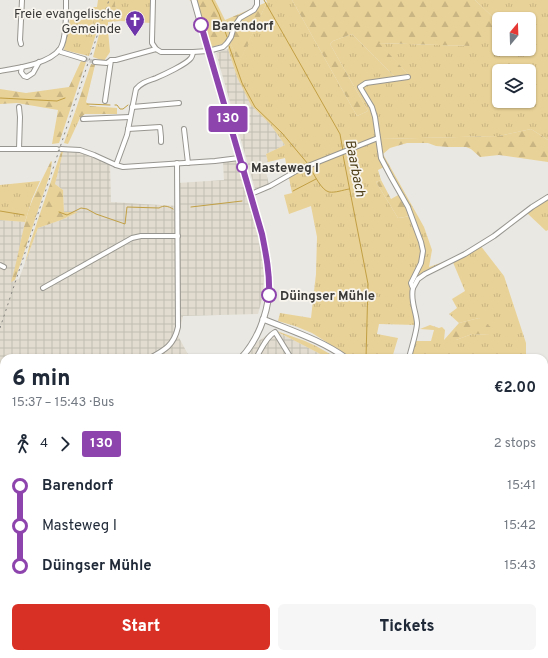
<!DOCTYPE html>
<html lang="en">
<head>
<meta charset="utf-8">
<style>
	:root { --surface:#fff; --page:#f6f6f7; --text:#1f2937; --muted:#747a83; --accent:#d93025 }
	body { margin:0; font-family:Overpass,sans-serif; background:var(--page); color:var(--text); height:100vh; display:flex; flex-direction:column; font-size:15px; white-space:nowrap }
	* { box-sizing:border-box; margin:0 }
	p { font-size:13px; color:var(--muted) }
	.icon { flex:none; width:22px; height:22px; fill:none; stroke:currentColor; stroke-width:2; stroke-linecap:round; stroke-linejoin:round }
	.map { position:relative; flex:1; overflow:hidden }
	.details { position:absolute; left:0px; top:354px; width:548px; height:304px; display:flex; flex-direction:column; background:var(--surface); border-radius:12px 12px 0 0; box-shadow:0 1px 3px #0004 }
	.details>* { flex:none }
	.badge { padding:0 8px; border-radius:3px; font-size:14px; line-height:26px }
	.needle { width:26px; rotate:19deg }
	.buttons { position:absolute; left:492px; top:12px; display:grid; gap:8px }
	.buttons a { display:grid; place-items:center; width:44px; height:44px; border-radius:6px; background:var(--surface); box-shadow:0 1px 3px #0004; font-size:20px }
	.map>.badge { position:absolute; translate:-50% -50%; box-shadow:0 0 0 2px #fff }
	.legs { display:flex; align-items:center; gap:6px; height:44px; padding:0 12px; font-size:13px }
	.legs p { margin-inline-start:auto }
	.summary { display:flex; align-items:center; justify-content:space-between; height:68px; padding:0 12px }
	h1 { font-size:22px; font-weight:800; line-height:30px }
	.action { display:flex; gap:8px; margin-top:auto; padding:8px 12px }
	.action a { flex:1; height:46px; border-radius:6px; background:var(--accent); color:#fff; font-size:16px; font-weight:800; line-height:46px; text-align:center }
	.action a+a { background:var(--page); color:var(--text) }
	ul { padding:0 12px; list-style:none }
	li { display:flex; align-items:center; gap:14px; height:40px; font-size:15px }
	li i { display:grid; place-items:center; width:6px; height:100%; margin:0 5px; background:currentColor }
	li i::after { content:''; width:10px; height:10px; margin:-5px; border:3px solid; border-radius:50%; background:var(--surface) }
	li p { margin-inline-start:auto }
	li:first-child i { background:linear-gradient(#0000 50%,currentColor 0) }
	li:last-child i { background:linear-gradient(currentColor 50%,#0000 0) }
	.map>svg:first-child { display:block }
	.industrial { fill:url(#industrial-grid) }
	.grass { fill:url(#grass-tufts); fill-rule:evenodd }
	.forest { fill:url(#forest-firs) }
	.lines { fill:none; stroke-linecap:round; stroke-linejoin:round }
	.stream { stroke:#c19f44; stroke-width:1 }
	.minor-tunnel { stroke:#c7c5c0; stroke-width:4; stroke-dasharray:4 2; stroke-linecap:butt }
	.minor-casing { stroke:#989690; stroke-width:6 }
	.major-casing { stroke:#989690; stroke-width:7 }
	.minor { stroke:#fff; stroke-width:4 }
	.major { stroke:#fff; stroke-width:5 }
	.rail { stroke:#84827f; stroke-width:1; stroke-dasharray:2 4; stroke-linecap:butt }
	.line-1-casing { stroke:#fff; stroke-width:9 }
	.line-1 { stroke:#8e44ad; stroke-width:6 }
	.stop-1-dot { fill:#fff; stroke:#8e44ad; stroke-width:2 }
	.labels { text-anchor:middle; stroke-width:3.5; stroke-linejoin:round; paint-order:stroke }
	.poi-label { font-size:13px; fill:#3a3937; stroke:#f8f5ef; text-anchor:end }
	.stop-label { font-size:13px; font-weight:bold; fill:#3a3937; stroke:#f8f5ef; text-anchor:start }
	.water-label { font-size:14px; font-style:italic; fill:#51421c; stroke:#f8f5ef }
</style>
</head>
<body>
<div class="map">
<svg width="548" height="658" viewBox="0 0 548 658">
	<defs>
		<pattern id="industrial-grid" width="8" height="8" patternUnits="userSpaceOnUse"><rect width="8" height="8" fill="#e1dccf"/><path d="M0 4h8M4 0v8" fill="none" stroke="#c2beb2"/></pattern>
		<pattern id="grass-tufts" width="24" height="20" patternUnits="userSpaceOnUse"><rect width="24" height="20" fill="#e9d297"/><path d="M3 7l-1-3M5 7V3M7 7l1-3M15 17l-1-3M17 17v-4M19 17l1-3" fill="none" stroke="#c9b583"/></pattern>
		<pattern id="forest-firs" width="22" height="20" patternUnits="userSpaceOnUse"><rect width="22" height="20" fill="#e9d297"/><path d="M5 1l3.5 6h-7zM16 11l3.5 6h-7z" fill="#c9b583"/></pattern>
	</defs>
	<rect width="100%" height="100%" fill="#eae8e2"/>
	<g class="industrial">
		<polygon points="228,49 237,77 285,145 266,154 268,162 264,163 269,185 255,189 216,53"/>
		<polygon points="63,152 79,152 110,164 111,202 143,204 179,206 178,183 224,180 223,162 237,160 257,227 263,252 264,280 262,299 258,314 183,316 178,336 190,358 4,358 4,654 21,654 14,658 0,658 0,220 25,222 16,266 12,281 19,279 38,228 61,220 77,212 64,212 63,190 55,184"/>
		<polygon points="274,330 328,358 235,358"/>
	</g>
	<g class="grass">
		<polygon points="115,0 151,0 151,23 121,21 115,5"/>
		<path d="M266 0H292L357 116 368 111 330 44 333 41 352 34 395 77 409 75 378 43 469 46 498 22 475 0H548V140L531 129 499 136 380 139 384 167 378 170 381 180 376 182 398 218 412 216 421 242 422 257 411 283 417 325 379 324 377 334 398 338 392 358H352L312 333 295 326 278 321 280 313 311 318 316 274 317 237 311 206 289 214 284 195 292 193 285 158 268 162 266 154 285 145 270 124 251 105 237 77 228 49 230 42 239 62 267 2ZM499 19H529V49H499ZM499 71H529V101H499Z"/>
		<polygon points="91,16 94,25 97,31 89,56 64,50 70,19 79,21"/>
		<polygon points="100,31 108,31 110,52 104,61 93,57"/>
		<polygon points="75,112 80,118 68,144 64,143"/>
		<polygon points="383,154 424,227 432,250 429,267 452,259 425,273 413,287 412,283 422,262 422,241 381,157"/>
		<polygon points="40,181 32,199 25,222 0,220 0,185"/>
		<polygon points="548,199 548,230 546,231 527,213"/>
		<polygon points="480,245 504,276 526,343 526,358 409,358 414,341 431,341 434,330 420,329 430,325 439,328 442,327 445,330 444,340 456,340 472,334 490,335 479,318 459,323 449,314 457,308 452,299 465,291 452,260"/>
		<polygon points="274,330 305,341 316,346 337,358 328,358"/>
		<polygon points="544,451 548,454 548,518 544,518"/>
		<polygon points="544,631 548,632 548,658 427,658 428,654 544,654 544,643 547,634 544,633"/>
		<polygon points="317,654 347,654 349,657 352,654 381,654 381,658 319,658"/>
	</g>
	<g class="forest">
		<path d="M98 0H115V5L121 21 108 22V31H97C92 22 91 17 93 7H97Z"/>
		<polygon points="189,0 215,0 225,20 267,2 239,63 230,42 211,47 192,1"/>
		<polygon points="292,0 475,0 498,22 484,37 469,46 379,43 409,75 395,77 352,34 333,41 330,44 368,111 357,116"/>
		<polygon points="81,61 86,62 59,143 52,144 58,110 17,103 0,104 0,89 26,93 69,87"/>
		<polygon points="91,64 95,65 86,102 90,106 117,108 117,114 85,114 80,118 75,112"/>
		<polygon points="531,129 548,140 548,162 499,155 480,157 471,149 466,147 448,147 436,146 428,143 407,143 390,148 383,154 381,157 380,139 499,136"/>
		<polygon points="61,152 63,152 55,184 63,190 64,212 78,212 61,220 38,228 25,263 30,243"/>
		<path d="M51 161 52 162 50 174 15 280 11 282C18 259 21 235 28 212 34 194 43 178 51 161Z"/>
		<polygon points="381,180 391,199 400,194 411,216 398,218 376,182"/>
		<polygon points="479,318 496,331 490,335 472,334 456,340 444,340 459,323"/>
		<polygon points="21,654 59,654 61,658 14,658"/>
	</g>
	<g class="lines">
		<g class="stream">
			<polyline points="212,0 219,14 227,37"/>
			<polyline points="264,0 340,134 343,151"/>
			<polyline points="229,46 242,83 255,107 282,133 308,164"/>
			<polyline points="0,98 57,101 65,98"/>
			<polyline points="87,104 110,105"/>
			<polyline points="115,105 117,105 120,109 123,109 128,105"/>
			<polyline points="343,155 368,284 366,358"/>
			<path d="M309 166C314 174 321 190 329 192 335 193 343 190 349 189"/>
			<polyline points="293,191 316,179"/>
			<polyline points="191,207 242,201"/>
			<polyline points="0,211 24,215"/>
			<path d="M59 212 67 215 81 208 87 209 96 214 125 224 127 207 159 208C164 205 168 206 173 209"/>
			<polyline points="0,552 4,551"/>
			<polyline points="386,658 386,654"/>
		</g>
		<polyline class="minor-tunnel" points="84,59 95,62"/>
		<g class="minor-casing">
			<g id="minor">
				<polyline points="153,0 152,40 152,43 156,49"/>
				<polyline points="21,44 20,40 22,0"/>
				<polyline points="59,50 61,52 84,59"/>
				<polyline points="95,62 107,63 111,60 116,60 156,49 161,52 193,52 208,51 223,47 227,43 231,37 234,27 240,18 254,10 257,5 257,0"/>
				<polyline points="22,67 21,72 24,76 27,77 33,73 39,62"/>
				<path d="M0 71C17 68 49 64 60 49 67 38 66 13 66 0"/>
				<path d="M408 77 366 83 360 87 372 107 375 117 381 158 391 177 408 207 421 242 423 251 421 263 411 283 412 286 413 288C410 300 416 311 417 323 417 331 411 349 409 358"/>
				<polyline points="105,101 111,60"/>
				<polyline points="132,107 179,103"/>
				<polyline points="83,119 130,117"/>
				<polyline points="128,129 160,127 161,137 161,142"/>
				<polyline points="184,129 188,163"/>
				<polyline points="0,149 57,149"/>
				<polyline points="19,149 20,117 19,107"/>
				<path d="M61 149 80 150 94 155 116 165 127 135 136 89C142 82 148 81 156 78 163 75 187 64 191 58 192 57 193 53 193 52"/>
				<polyline points="116,165 123,167 215,161 239,158"/>
				<polyline points="251,194 270,186 298,170 378,138"/>
				<polyline points="0,265 4,267"/>
				<polyline points="43,288 132,238 141,236 178,236"/>
				<polyline points="413,288 418,279 425,274 465,254 494,236 532,207 548,197"/>
				<path d="M150 358C165 350 174 345 178 327L177 163"/>
				<path d="M256 358C261 350 266 337 275 332L291 358"/>
				<polyline points="544,414 548,411"/>
				<polyline points="544,434 548,438"/>
				<polyline points="0,443 4,438"/>
				<polyline points="0,542 4,540"/>
				<polyline points="544,557 548,557"/>
				<polyline points="0,563 4,561"/>
				<polyline points="544,602 548,603"/>
			</g>
		</g>
		<g class="major-casing">
			<g id="major">
				<path d="M194 0C209 53 224 107 240 160 246 179 252 198 257 218 264 242 271 267 269 292 267 316 257 341 241 358"/>
				<path d="M263 319C292 331 321 340 346 358"/>
				<polyline points="0,490 4,488"/>
				<polyline points="424,658 425,654"/>
			</g>
		</g>
		<use href="#minor" class="minor"/>
		<use href="#major" class="major"/>
		<polyline class="rail" points="0,328 109,0"/>
	</g>
	<g class="lines">
		<g class="line-1-casing">
			<path id="line-1" d="M201 25 262 234C266 254 270 274 269 295"/>
		</g>
		<use href="#line-1" class="line-1"/>
	</g>
	<defs>
		<g id="church-pin" transform="scale(1)"><path d="M0 17L-7.5 6A9.5 9.5 0 1 1 7.5 6Z" fill="#6e35ab" stroke="#f8f5ef"/><path d="M-1.2-6h2.4v3.5h3.3v2.4h-3.3V6h-2.4V-.1h-3.3v-2.4h3.3Z" fill="#fff"/></g>
	</defs>
	<g fill-rule="evenodd">
		<use href="#church-pin" x="135" y="20"/>
	</g>
	<g class="stop-1-dot">
		<circle cx="201" cy="25" r="7"/>
		<circle cx="242" cy="167" r="5"/>
		<circle cx="269" cy="295" r="7"/>
	</g>
	<g class="labels">
		<g class="poi-label">
			<text x="121" y="18">Freie evangelische<tspan x="121" dy="15">Gemeinde</tspan></text>
		</g>
		<g class="stop-label">
			<text x="212" y="30">Barendorf</text>
			<text x="251" y="172">Masteweg I</text>
			<text x="280" y="300">Düingser Mühle</text>
		</g>
		<g class="water-label">
			<text transform="translate(356 168) rotate(79)" y="5">Baarbach</text>
		</g>
	</g>
</svg>
<div class="buttons">
<a><svg class="needle" viewBox="-14 -14 28 28"><path d="M0-13l5 13h-10z" fill="#e53935"/><path d="M0 13l5-13h-10z" fill="#747a83"/></svg></a>
<a><svg class="icon" aria-label="layers" viewBox="0 0 24 24"><path d="M12 4l9 5-9 5-9-5zM3 14l9 5 9-5"/></svg></a>
</div>
<b class="badge" style="left:228px;top:119px;background:#8e44ad;color:#fff">130</b>
<section class="details">
<div class="summary"><div><h1>6 min</h1><p>15:37 – 15:43 · Bus</p></div><b>€2.00</b></div>
<div class="legs"><svg class="icon" aria-label="walk" viewBox="0 0 24 24"><circle cx="13" cy="4" r="2"/><path d="M13 8l-2 6 4 7M11 14l-3 7M7 12l3-4h3l4 4"/></svg>4<svg class="icon" aria-label="forward" viewBox="0 0 24 24"><path d="M9 5l7 7-7 7"/></svg><b class="badge" style="background:#8e44ad;color:#fff">130</b><p>2 stops</p></div>
<ul>
<li><i style="color:#8e44ad"></i><b>Barendorf</b><p>15:41</p></li>
<li><i style="color:#8e44ad"></i><span>Masteweg I</span><p>15:42</p></li>
<li><i style="color:#8e44ad"></i><b>Düingser Mühle</b><p>15:43</p></li>
</ul>
<div class="action"><a>Start</a><a>Tickets</a></div>
</section>
</div>
</body>
</html>
